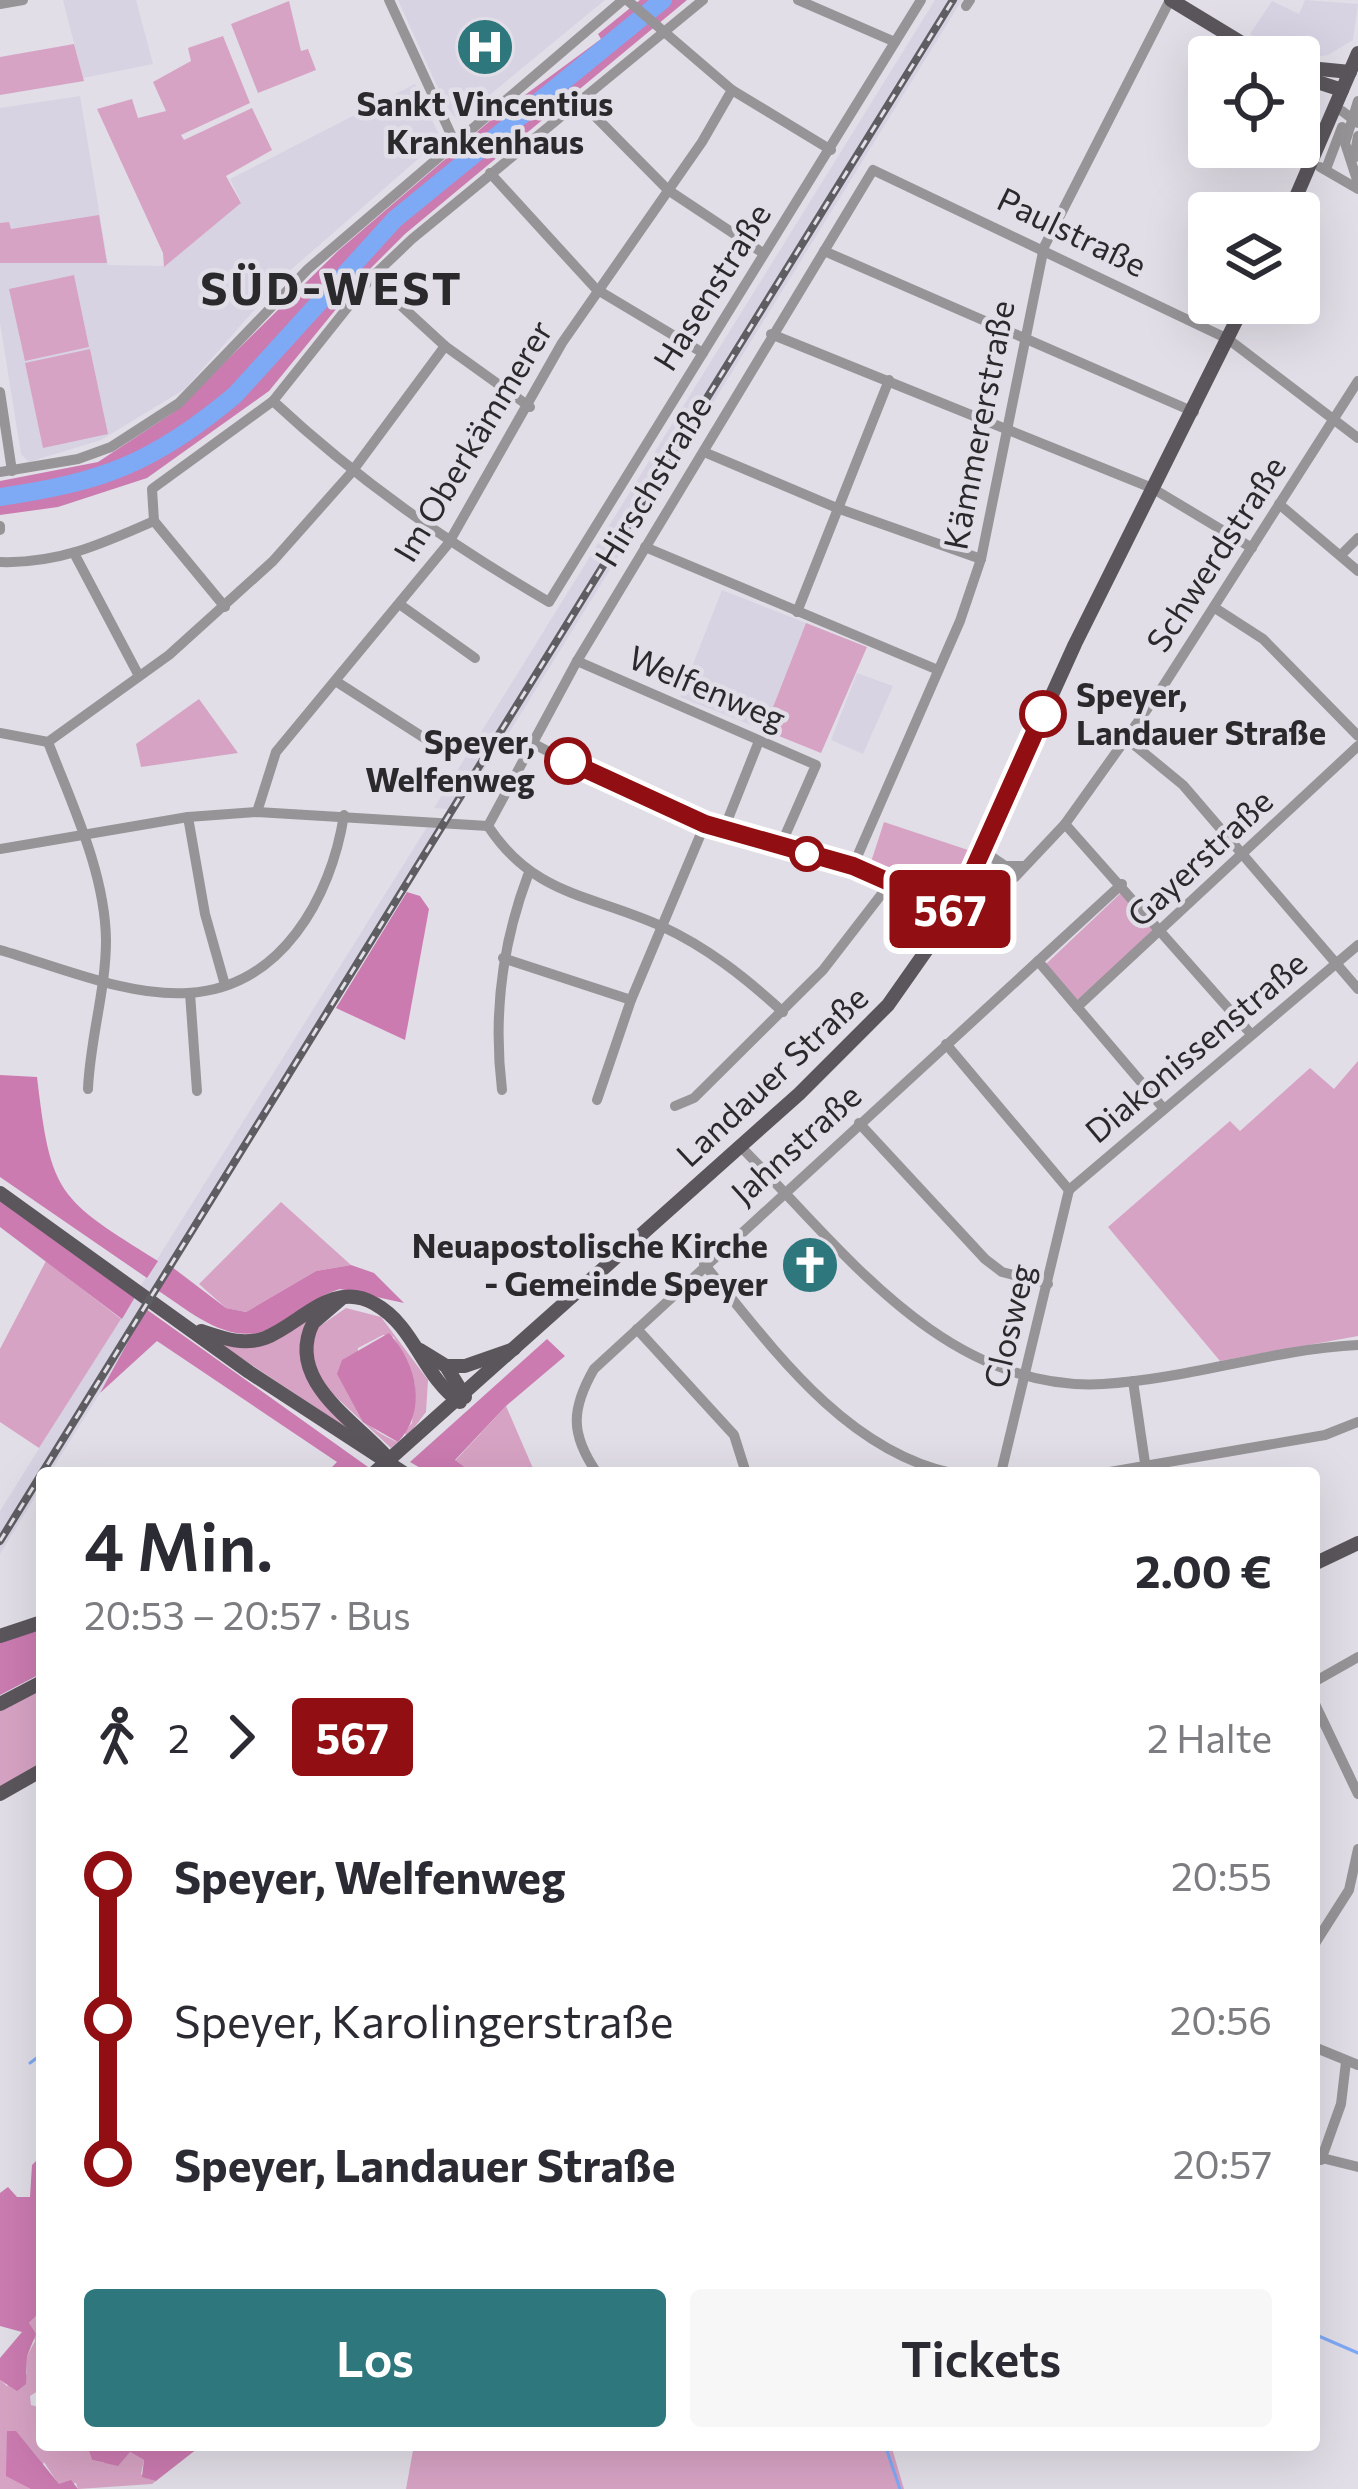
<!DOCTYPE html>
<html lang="de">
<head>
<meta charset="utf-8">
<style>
	:root { --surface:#fff; --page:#f7f7f7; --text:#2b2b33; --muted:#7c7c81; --accent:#2d777d }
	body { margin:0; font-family:Commissioner,sans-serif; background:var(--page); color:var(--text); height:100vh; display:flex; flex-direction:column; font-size:45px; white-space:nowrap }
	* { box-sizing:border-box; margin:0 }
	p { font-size:39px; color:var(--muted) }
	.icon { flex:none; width:66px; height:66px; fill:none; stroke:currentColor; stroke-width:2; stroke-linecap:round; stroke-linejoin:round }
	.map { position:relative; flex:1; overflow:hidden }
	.drawer { position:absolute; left:36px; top:1467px; width:1284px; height:984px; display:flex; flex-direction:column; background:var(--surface); border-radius:12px; box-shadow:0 12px 48px #0002 }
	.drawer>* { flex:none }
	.badge { padding:0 24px; border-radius:9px; font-size:42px; line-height:78px }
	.buttons { position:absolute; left:1188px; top:36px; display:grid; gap:24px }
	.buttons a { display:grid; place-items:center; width:132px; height:132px; border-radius:12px; background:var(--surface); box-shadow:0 12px 48px #0002; font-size:60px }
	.map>.badge { position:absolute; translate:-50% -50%; box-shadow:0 0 0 6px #fff }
	.legs { display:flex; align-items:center; gap:18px; height:132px; padding:0 48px; font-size:39px }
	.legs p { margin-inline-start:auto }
	.overview { display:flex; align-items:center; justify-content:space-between; height:204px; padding:0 48px }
	h1 { font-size:66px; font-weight:600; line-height:90px }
	.primary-button { display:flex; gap:24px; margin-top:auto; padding:24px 48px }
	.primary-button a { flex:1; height:138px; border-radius:12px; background:var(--accent); color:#fff; font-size:48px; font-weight:600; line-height:138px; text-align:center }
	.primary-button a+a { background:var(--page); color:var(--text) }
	ul { padding:0 48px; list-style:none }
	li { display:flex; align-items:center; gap:42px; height:144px; font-size:45px }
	li i { display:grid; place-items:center; width:18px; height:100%; margin:0 15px; background:currentColor }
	li i::after { content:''; width:30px; height:30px; margin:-15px; border:9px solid; border-radius:50%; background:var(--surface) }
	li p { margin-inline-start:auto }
	li:first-child i { background:linear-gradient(#0000 50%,currentColor 0) }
	li:last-child i { background:linear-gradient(currentColor 50%,#0000 0) }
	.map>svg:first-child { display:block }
	.built { fill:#d8d3e3 }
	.green { fill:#d7a3c4 }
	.forest { fill:#cb7bb0 }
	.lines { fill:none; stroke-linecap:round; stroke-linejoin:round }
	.stream { stroke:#7ea9f5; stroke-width:3 }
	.river { stroke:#7ea9f5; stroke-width:18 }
	.minor { stroke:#979497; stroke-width:10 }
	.major { stroke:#5b565c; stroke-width:14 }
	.rail-casing { stroke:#5e5d61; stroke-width:8 }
	.rail { stroke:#e1dee7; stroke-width:3; stroke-dasharray:9; stroke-linecap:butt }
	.line-1-casing { stroke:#fff; stroke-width:27 }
	.line-1 { stroke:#910f13; stroke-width:18 }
	.stop-1-dot { fill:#fff; stroke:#910f13; stroke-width:6 }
	.labels { text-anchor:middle; stroke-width:9; stroke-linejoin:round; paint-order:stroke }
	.poi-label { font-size:33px; font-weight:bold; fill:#2a292c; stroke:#e1dee7 }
	.street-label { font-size:33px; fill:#2a292c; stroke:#e1dee7 }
	.stop-label { font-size:33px; font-weight:bold; fill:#2a292c; stroke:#e1dee7; text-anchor:start }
	.district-label { font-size:45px; font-weight:bold; letter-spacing:3px; fill:#2a292c; stroke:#e1dee7 }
</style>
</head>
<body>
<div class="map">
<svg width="1358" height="2489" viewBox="0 0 1358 2489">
	<rect width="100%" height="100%" fill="#e1dee7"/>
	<g class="built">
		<polygon points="63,0 136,0 153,64 83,78"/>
		<polygon points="398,0 605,0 458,121 446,106"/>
		<polygon points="935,0 962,0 517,720 457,810 434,808"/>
		<polygon points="1305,0 1358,4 1353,40 1328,55 1305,59 1284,54 1250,34 1272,1 1299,14"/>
		<polygon points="415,84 441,139 285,275 185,389 101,440 29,462 21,454 0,323 0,108 80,96 108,265 164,266 241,202 230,179"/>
		<polygon points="722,590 806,623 764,730 680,697"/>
		<polygon points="857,673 893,686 863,754 831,740"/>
		<polygon points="427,827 445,829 157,1290 100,1393 50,1473 42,1473 42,1486 0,1554 0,1511"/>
	</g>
	<g class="green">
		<polygon points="289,1 301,51 308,49 316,70 258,93 231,24"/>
		<polygon points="223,36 250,103 181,135 184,140 252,108 272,150 226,176 241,203 164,267 163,253 97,109 132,99 138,118 166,111 153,82 191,61 188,48"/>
		<polygon points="74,44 84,81 0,95 0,57"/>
		<polygon points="99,215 107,263 0,263 0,223 9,222 11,229"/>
		<polygon points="74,275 89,347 25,361 9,289"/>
		<polygon points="90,349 108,434 43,448 25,363"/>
		<polygon points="806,623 867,647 821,753 764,730"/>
		<polygon points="199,699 238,753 141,767 136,744"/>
		<polygon points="884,822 971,851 952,893 871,862"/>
		<polygon points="1123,891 1157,929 1076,1001 1046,964"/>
		<polygon points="1358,1061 1358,1336 1220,1361 1108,1227 1230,1121 1240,1131 1310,1068 1334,1089"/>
		<polygon points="281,1202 351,1265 316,1271 246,1312 226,1308 199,1284"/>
		<polygon points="46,1261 121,1319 39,1448 0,1422 0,1349"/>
		<path d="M346 1308 381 1317 428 1380 426 1412 407 1437 404 1432 412 1423 415 1385 394 1337 383 1335 358 1348C355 1393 349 1423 398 1442L391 1448 324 1386 310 1356 317 1328Z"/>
		<polygon points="318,1310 301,1357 365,1440 220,1344"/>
		<polygon points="506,1406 535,1473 472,1473 455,1461"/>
		<polygon points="42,1687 42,1763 0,1787 0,1711"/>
		<polygon points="42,2310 41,2389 30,2396 31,2405 42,2408 42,2445 87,2445 92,2460 104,2463 130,2452 144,2460 141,2474 156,2481 152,2484 78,2489 76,2483 59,2485 44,2462 31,2489 0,2489 0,2380 7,2386 27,2374 27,2356 35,2341 29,2323"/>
		<polygon points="414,2445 891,2445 904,2489 406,2489"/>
	</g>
	<g class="forest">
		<polygon points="640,0 687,0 405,234 364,275 269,391 147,478 58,507 0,515 0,481 98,462 174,412 339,250 491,120 601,39 598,34"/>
		<polygon points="407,892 420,896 429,909 405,1040 336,1008"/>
		<path d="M0 1075 37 1077C51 1195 57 1198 158 1261L147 1278 0 1177Z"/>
		<polygon points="0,1200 135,1297 122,1319 0,1227"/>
		<path d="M351 1265 374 1273 404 1303 340 1289C318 1295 303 1310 284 1322 236 1353 197 1316 157 1290L172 1267 226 1308 246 1312 316 1271Z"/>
		<polygon points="146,1309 368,1467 360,1473 326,1473 337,1462 157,1341 100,1393"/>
		<path d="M389 1333C418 1365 427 1411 398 1442L363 1422 337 1374 342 1360Z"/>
		<polygon points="547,1339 565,1356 506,1406 455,1460 472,1473 429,1473 410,1462"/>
		<polygon points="42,1626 42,1673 0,1695 0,1639"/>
		<polygon points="41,2156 42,2310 29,2323 36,2334 27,2356 26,2384 17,2391 0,2380 0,2358 22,2332 0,2326 0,2193 8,2187 17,2197 30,2197 32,2165"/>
		<polygon points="7,2431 16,2431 59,2484 71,2480 78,2489 31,2489 6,2476"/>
		<polygon points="106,2445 112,2448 202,2445 156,2481 142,2477 144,2460 130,2452 118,2466 92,2460 87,2445"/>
	</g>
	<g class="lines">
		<g class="stream">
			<polyline points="30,2063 42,2054"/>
			<polyline points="1314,2334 1358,2353"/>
			<polyline points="885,2445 900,2489"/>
		</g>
		<path class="river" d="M0 497C103 482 154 463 235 395L395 219 663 0"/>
		<g class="minor">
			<polyline points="389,0 454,141"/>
			<polyline points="627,0 732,90 831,150"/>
			<polyline points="798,0 895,42"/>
			<polyline points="0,4 23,0"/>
			<polyline points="966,6 970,0"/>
			<polyline points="579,100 668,190 763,253"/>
			<polyline points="1358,101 1345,143 1358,183"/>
			<polyline points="1342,111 1358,123"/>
			<polyline points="1354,158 1358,136"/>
			<polyline points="1320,167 1358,189"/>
			<polyline points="1326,169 1342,127"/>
			<polyline points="490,173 596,289 703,353"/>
			<polyline points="824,251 1194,412"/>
			<polyline points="371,278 445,346 530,407"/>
			<polyline points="771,334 1152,488 1252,548"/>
			<polyline points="0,392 12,471"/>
			<path d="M273 401C359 481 448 543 549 602L921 0"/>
			<polyline points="704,452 837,508 981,559"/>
			<polyline points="0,472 78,459 111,447 179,403 308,269 623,0"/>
			<polyline points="1279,504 1358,571"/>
			<polyline points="154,521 152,489 273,401 371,278 412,239 703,0"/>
			<polyline points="154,521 225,607"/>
			<polyline points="0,530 0,526"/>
			<polyline points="645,547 938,670"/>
			<polyline points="75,555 139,676"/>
			<polyline points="1341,555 1358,538"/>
			<path d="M0 562C58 564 102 544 154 521"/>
			<polyline points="402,606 475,658"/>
			<polyline points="1215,608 1263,639 1358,736"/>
			<polyline points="797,612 889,380"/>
			<polyline points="577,661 816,765 780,847"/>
			<polyline points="337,682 429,741"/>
			<polyline points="0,733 48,742 169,655 273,561 351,473 445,346"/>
			<polyline points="1127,739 1183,785 1358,989"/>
			<path d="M48 742C72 805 105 872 106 940 106 990 90 1039 88 1089"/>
			<polyline points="534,744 616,787 705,824 853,866 954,911"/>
			<polyline points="257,812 276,752 448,544 562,343 702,142 732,90"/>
			<polyline points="188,817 205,914 225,985"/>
			<polyline points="1065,824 1251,1034"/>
			<polyline points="488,826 577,661 873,170 1228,339 1358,438"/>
			<path d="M488 826C534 896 590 894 661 926 707 947 746 978 783 1012"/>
			<polyline points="724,829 759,741"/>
			<polyline points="0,849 188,817 257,812 488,826"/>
			<polyline points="983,851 1005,866 1023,866"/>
			<polyline points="976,865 998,878 1015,877 1065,824 1160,691 1358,381"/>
			<polyline points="853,866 960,621 981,559 1044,247 1170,0"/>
			<polyline points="965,889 1002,880"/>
			<path d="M0 950C57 966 128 997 188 993 281 988 331 898 344 815"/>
			<polyline points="503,958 631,1000"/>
			<polyline points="1038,961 1164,1109"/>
			<polyline points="190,993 197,1091"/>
			<polyline points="1077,1007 1358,746"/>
			<polyline points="946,1044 1069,1190"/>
			<path d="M502 1090C493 1016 502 944 528 875"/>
			<polyline points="597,1100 631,1000 705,824"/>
			<polyline points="675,1106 694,1098 823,970 891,882"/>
			<polyline points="859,1123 985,1259 1002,1272 1048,1284"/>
			<path d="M739 1145C840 1246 944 1393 1103 1384 1189 1379 1273 1349 1358 1345"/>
			<polyline points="1069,1190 1358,945"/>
			<path d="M704 1264C771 1346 843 1449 951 1473"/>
			<polyline points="637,1329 734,1435 746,1473"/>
			<polyline points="1133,1381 1145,1463"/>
			<path d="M597 1473C570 1434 571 1409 594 1369L1122 884"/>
			<polyline points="1001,1473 1069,1190"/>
			<polyline points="1104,1473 1325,1435 1358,1422"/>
			<polyline points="1314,1682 1358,1657"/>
			<polyline points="1314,1702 1358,1794"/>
			<polyline points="1314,1945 1349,1890 1358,1849"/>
			<polyline points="1314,2047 1358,2065"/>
			<polyline points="1314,2156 1358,2167"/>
			<polyline points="1321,2160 1341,2104 1346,2062"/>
		</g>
		<g class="major">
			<polyline points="1171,0 1265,57"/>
			<polyline points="1299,67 1350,72"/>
			<polyline points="1299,76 1342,90"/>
			<polyline points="1289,213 1358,53"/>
			<polyline points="0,1193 249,1372 404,1473"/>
			<path d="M341 1299 313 1323C285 1380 353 1419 385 1455"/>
			<path d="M201 1331C222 1338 243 1346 265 1338 301 1324 332 1279 375 1304 415 1326 423 1377 460 1402"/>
			<polyline points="420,1350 446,1366 465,1397"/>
			<polyline points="446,1366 465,1366 514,1349"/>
			<polyline points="374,1473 799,1094 888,1005 954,911 1075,644 1245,303"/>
			<polyline points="1314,1564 1358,1543"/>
			<polyline points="0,1636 42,1622"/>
			<polyline points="0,1704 42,1682"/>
			<polyline points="0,1794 42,1770"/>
		</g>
		<g class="rail-casing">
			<polyline id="rail" points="0,1541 953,0"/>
		</g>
		<use href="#rail" class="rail"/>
	</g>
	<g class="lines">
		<g class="line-1-casing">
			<polyline id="line-1" points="568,761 705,824 853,866 955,911 1043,714"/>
		</g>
		<use href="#line-1" class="line-1"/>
	</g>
	<defs>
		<g id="hospital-disc" transform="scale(3)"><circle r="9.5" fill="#2d777d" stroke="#e1dee7"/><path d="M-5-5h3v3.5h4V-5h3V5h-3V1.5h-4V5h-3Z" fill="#fff"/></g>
		<g id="church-disc" transform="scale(3)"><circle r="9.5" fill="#2d777d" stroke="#e1dee7"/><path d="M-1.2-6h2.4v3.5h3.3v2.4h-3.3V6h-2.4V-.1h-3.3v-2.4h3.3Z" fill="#fff"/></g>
	</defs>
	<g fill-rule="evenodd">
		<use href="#hospital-disc" x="485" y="47"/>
		<use href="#church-disc" x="810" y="1265"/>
	</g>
	<g class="stop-1-dot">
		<circle cx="1043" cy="714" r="21"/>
		<circle cx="568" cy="761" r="21"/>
		<circle cx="807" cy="854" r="15"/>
	</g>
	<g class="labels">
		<g class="poi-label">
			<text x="485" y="116">Sankt Vincentius<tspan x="485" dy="38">Krankenhaus</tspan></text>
			<text x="768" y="1258" text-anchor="end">Neuapostolische Kirche<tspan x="768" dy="38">- Gemeinde Speyer</tspan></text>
		</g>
		<g class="street-label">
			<text transform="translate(1072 232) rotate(26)" y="12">Paulstraße</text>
			<text transform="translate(712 287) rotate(-58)" y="12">Hasenstraße</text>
			<text transform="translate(979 425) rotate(-79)" y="12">Kämmererstraße</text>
			<text transform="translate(473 441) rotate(-59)" y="12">Im Oberkämmerer</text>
			<text transform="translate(653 481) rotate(-59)" y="12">Hirschstraße</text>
			<text transform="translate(1216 554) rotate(-57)" y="12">Schwerdstraße</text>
			<text transform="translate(707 688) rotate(23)" y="12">Welfenweg</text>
			<text transform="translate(1200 858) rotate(-43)" y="12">Gayerstraße</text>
			<text transform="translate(1196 1047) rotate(-40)" y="12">Diakonissenstraße</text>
			<text transform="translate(772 1076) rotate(-43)" y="12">Landauer Straße</text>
			<text transform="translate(796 1144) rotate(-42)" y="12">Jahnstraße</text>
			<text transform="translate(1009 1326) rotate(-77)" y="12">Closweg</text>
		</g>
		<g class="stop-label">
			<text x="1076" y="707">Speyer,<tspan x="1076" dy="38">Landauer Straße</tspan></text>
			<text x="535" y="754" text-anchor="end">Speyer,<tspan x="535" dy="38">Welfenweg</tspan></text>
		</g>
		<g class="district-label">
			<text x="332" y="305">SÜD-WEST</text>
		</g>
	</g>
</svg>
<div class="buttons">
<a><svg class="icon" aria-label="locate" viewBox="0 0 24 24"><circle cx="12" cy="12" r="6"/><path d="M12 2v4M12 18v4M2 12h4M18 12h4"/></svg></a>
<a><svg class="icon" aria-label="layers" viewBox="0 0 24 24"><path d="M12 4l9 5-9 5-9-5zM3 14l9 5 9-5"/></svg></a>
</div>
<b class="badge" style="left:950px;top:909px;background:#910f13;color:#fff">567</b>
<section class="drawer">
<div class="overview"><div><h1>4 Min.</h1><p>20:53 – 20:57 · Bus</p></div><b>2.00 €</b></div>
<div class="legs"><svg class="icon" aria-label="walk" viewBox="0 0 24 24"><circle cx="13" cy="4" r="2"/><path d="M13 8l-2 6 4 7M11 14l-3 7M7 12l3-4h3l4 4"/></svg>2<svg class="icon" aria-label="forward" viewBox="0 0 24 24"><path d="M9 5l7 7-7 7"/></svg><b class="badge" style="background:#910f13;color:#fff">567</b><p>2 Halte</p></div>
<ul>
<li><i style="color:#910f13"></i><b>Speyer, Welfenweg</b><p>20:55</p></li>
<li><i style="color:#910f13"></i><span>Speyer, Karolingerstraße</span><p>20:56</p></li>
<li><i style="color:#910f13"></i><b>Speyer, Landauer Straße</b><p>20:57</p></li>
</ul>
<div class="primary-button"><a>Los</a><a>Tickets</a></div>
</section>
</div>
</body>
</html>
